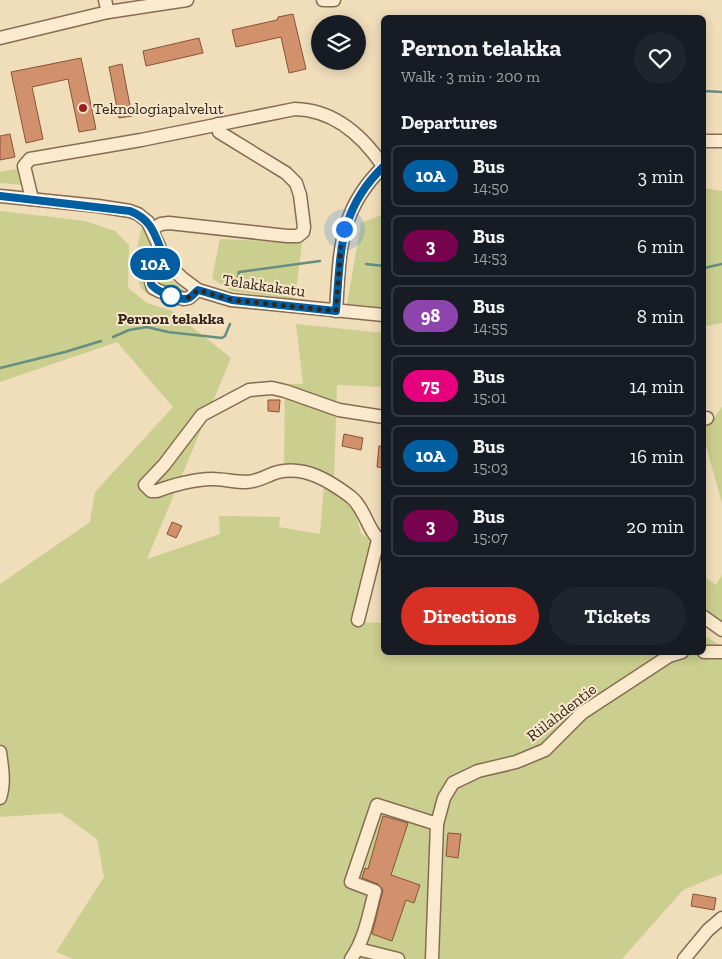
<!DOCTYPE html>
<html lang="en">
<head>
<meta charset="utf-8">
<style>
	:root { --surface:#171b24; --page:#20242c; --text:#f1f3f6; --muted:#9ea1a6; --line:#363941; --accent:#d93025 }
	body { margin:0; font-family:"Zilla Slab",serif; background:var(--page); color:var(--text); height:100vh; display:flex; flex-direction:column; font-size:19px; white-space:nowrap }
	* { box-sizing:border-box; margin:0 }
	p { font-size:16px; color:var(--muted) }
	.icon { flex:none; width:28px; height:28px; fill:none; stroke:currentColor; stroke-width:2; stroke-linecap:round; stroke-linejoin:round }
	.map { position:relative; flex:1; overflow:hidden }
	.panel { position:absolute; left:381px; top:15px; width:325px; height:640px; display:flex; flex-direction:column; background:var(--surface); border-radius:8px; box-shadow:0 2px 12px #0003 }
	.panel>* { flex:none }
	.badge { padding:0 10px; border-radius:16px; font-size:18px; line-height:32px }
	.fabs { position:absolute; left:311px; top:15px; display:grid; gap:10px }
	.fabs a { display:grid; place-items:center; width:55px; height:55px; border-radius:50%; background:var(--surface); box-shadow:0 2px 12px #0003; font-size:25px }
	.you { position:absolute; width:25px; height:25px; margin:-12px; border:4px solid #fff; border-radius:50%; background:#1a73e8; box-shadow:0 0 0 8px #1a73e833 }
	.map>.badge { position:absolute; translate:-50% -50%; box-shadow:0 0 0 2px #fff }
	h2 { padding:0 20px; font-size:19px; line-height:45px }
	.round { display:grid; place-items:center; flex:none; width:52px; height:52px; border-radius:26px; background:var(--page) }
	.head { display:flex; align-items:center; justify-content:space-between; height:85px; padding:0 20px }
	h1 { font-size:24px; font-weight:800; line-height:38px }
	.cta { display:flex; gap:10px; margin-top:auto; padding:10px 20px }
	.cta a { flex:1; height:58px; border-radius:30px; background:var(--accent); color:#fff; font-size:20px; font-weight:800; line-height:58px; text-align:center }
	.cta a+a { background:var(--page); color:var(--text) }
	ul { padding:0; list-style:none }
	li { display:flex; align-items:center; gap:15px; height:62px; margin:0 10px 8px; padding:0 10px; border:2px solid var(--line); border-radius:8px }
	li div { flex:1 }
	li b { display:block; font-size:19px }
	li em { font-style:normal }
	li .badge { min-width:55px; font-weight:700; text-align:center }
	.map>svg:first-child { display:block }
	.green { fill:#cace8e }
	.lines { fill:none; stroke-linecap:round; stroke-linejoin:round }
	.stream { stroke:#668e81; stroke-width:2.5 }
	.building { fill:#d1916d; stroke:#885338 }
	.minor-casing { stroke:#876c54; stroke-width:15 }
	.minor { stroke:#fbeacd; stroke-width:12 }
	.line-casing { stroke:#fff; stroke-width:11 }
	.line { stroke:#005ea1; stroke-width:8 }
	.walk { stroke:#35251a; stroke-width:5; stroke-dasharray:0 9 }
	.poi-dot { fill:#9a2028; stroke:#f7e7ca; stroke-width:2 }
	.stop-dot { fill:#fff; stroke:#005ea1; stroke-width:2.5 }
	.labels { text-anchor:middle; stroke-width:4; stroke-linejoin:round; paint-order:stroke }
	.poi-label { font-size:16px; fill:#35251a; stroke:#f7e7ca; text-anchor:start }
	.street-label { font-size:16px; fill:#35251a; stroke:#f7e7ca }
	.stop-label { font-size:16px; font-weight:bold; fill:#35251a; stroke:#f7e7ca }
</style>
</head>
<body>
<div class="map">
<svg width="722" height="959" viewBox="0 0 722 959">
	<rect width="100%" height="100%" fill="#f0ddba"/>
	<g class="green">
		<polygon points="20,168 23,185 0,183 0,172"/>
		<polygon points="704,188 722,191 722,323 707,326 704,323"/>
		<polygon points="0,211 85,221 115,231 129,245 128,288 147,303 172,311 231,358 147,559 220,534 219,516 280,517 279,527 320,534 324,485 354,509 361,534 374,542 354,622 384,623 384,652 704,652 704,635 722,647 722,874 683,890 622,959 73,959 56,952 104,877 97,839 61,813 0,817 0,584 90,522 95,492 173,407 117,342 0,382"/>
		<polygon points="384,214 384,307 347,304 361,223"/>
		<path d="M142 225C147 232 153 241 153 251 151 272 131 272 153 295 127 291 138 243 142 225Z"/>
		<polygon points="220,239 302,243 295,299 231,291 212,278"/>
		<polygon points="162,271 184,291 184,293 158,286 155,276"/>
		<polygon points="296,324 384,333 384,387 337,385 334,482 284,467 285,384 303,384"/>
		<polygon points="722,407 722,503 704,439 704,426 715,417"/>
		<polygon points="722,575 722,624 704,610 704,576 716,585"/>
	</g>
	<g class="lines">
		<g class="stream">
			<polyline points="704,91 722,92"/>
			<polyline points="366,264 384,266"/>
			<polyline points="704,268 722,264"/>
			<polyline points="237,284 239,272 320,261"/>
			<polyline points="113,337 129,330 147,327 168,332 222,338 225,336 230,324"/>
			<polyline points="0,368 65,352 101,341"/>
		</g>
	</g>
	<g class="building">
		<polygon points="293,14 306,69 289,73 281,37 236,47 232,30 277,20 278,17"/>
		<polygon points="199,38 203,53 146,66 143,51"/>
		<polygon points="81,58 96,129 79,132 68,79 32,87 43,139 26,143 11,72"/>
		<polygon points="122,64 132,116 119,118 109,67"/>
		<polygon points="10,134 15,157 0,160 0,136"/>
		<polygon points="268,400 280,400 279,412 268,411"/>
		<polygon points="344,434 363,438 361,450 342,446"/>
		<polygon points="379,446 384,446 384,468 377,467"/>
		<polygon points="172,522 182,526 176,538 167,534"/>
		<polygon points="383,816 408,823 391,875 420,885 414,903 406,900 392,941 372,934 383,890 378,884 362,878 365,868 368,869"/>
		<polygon points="448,833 461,834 458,858 446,856"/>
		<polygon points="693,894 716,898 714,910 691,906"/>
	</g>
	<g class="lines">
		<g class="minor-casing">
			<g id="minor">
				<polyline points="323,0 334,0"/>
				<polyline points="108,12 187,0"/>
				<polyline points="0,38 108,12 105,0"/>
				<polyline points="704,141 722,141"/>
				<polyline points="0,196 98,206 130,211 138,214 148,222 164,257 169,265 182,278 198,290 231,300 384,315"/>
				<path d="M32 199 24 166 30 159 141 140 295 109C334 110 362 135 383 166"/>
				<polyline points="152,229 161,224 169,223 287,236 298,236 303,232 304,227 300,195 296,183 286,173 219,132 218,124"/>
				<polyline points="164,257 152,268 150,279 153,288 159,291 184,299 189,298 198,290"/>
				<path d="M336 311C340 252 338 210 384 166"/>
				<path d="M384 417 339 410 285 391 272 388 249 390 202 415 164 465 145 485 151 491H157C172 485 196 479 212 479 223 479 235 482 246 482 258 482 267 475 278 472 305 465 331 482 351 497 366 509 369 537 384 542"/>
				<polyline points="704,419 707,418"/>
				<polyline points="704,617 722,630"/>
				<polyline points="358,620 378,540"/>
				<polyline points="704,652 722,652"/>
				<path d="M0 752C2 767 5 783 0 798"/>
				<polyline points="358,949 398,959"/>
				<path d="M351 959C365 939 369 914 375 891L351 882 377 805 437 824"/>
				<polyline points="432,959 437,824 444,798 453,783 478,771 516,762 545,750 582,713 669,656 682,652"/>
				<polyline points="684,959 708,930 722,918"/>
			</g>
		</g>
		<use href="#minor" class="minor"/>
	</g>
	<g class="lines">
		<g class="line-casing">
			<path id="line" d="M0 196 130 211C153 220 155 236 164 257 153 265 149 271 151 284 155 291 181 302 189 298 192 297 195 292 198 290L232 300 336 311C341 252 338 210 384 166"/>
		</g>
		<use href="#line" class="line"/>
		<path class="walk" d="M171 296C186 299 186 301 198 290L232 300 336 311 341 244 344 229"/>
	</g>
	<circle class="poi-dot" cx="83" cy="108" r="5"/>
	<circle class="stop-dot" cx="171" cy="296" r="10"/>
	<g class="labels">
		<g class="poi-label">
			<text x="93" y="114">Teknologiapalvelut</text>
		</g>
		<g class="street-label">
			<text transform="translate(264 285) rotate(8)" y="6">Telakkakatu</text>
			<text transform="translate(561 712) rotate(-38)" y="6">Riilahdentie</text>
		</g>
		<g class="stop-label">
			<text x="171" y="324">Pernon telakka</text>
		</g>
	</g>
</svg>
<div class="fabs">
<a><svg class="icon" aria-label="layers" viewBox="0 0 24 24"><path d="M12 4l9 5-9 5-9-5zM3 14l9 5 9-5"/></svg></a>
</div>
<div class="you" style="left:344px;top:229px"></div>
<b class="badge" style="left:155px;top:264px;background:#005ea1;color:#fff">10A</b>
<section class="panel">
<div class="head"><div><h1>Pernon telakka</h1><p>Walk · 3 min · 200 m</p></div><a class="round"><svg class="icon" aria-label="heart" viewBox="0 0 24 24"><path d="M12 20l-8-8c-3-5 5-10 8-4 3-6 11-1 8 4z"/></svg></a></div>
<h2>Departures</h2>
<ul>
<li><span class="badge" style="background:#005ea1;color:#fff">10A</span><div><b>Bus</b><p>14:50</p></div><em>3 min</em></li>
<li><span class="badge" style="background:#77034e;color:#fff">3</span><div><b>Bus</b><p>14:53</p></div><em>6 min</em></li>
<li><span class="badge" style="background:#8e44ad;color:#fff">98</span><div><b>Bus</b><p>14:55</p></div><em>8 min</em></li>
<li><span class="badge" style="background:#e6007e;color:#fff">75</span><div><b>Bus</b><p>15:01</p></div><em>14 min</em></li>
<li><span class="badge" style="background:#005ea1;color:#fff">10A</span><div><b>Bus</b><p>15:03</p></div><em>16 min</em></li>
<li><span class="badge" style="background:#77034e;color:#fff">3</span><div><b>Bus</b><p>15:07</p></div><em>20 min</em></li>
</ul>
<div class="cta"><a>Directions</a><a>Tickets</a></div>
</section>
</div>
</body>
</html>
